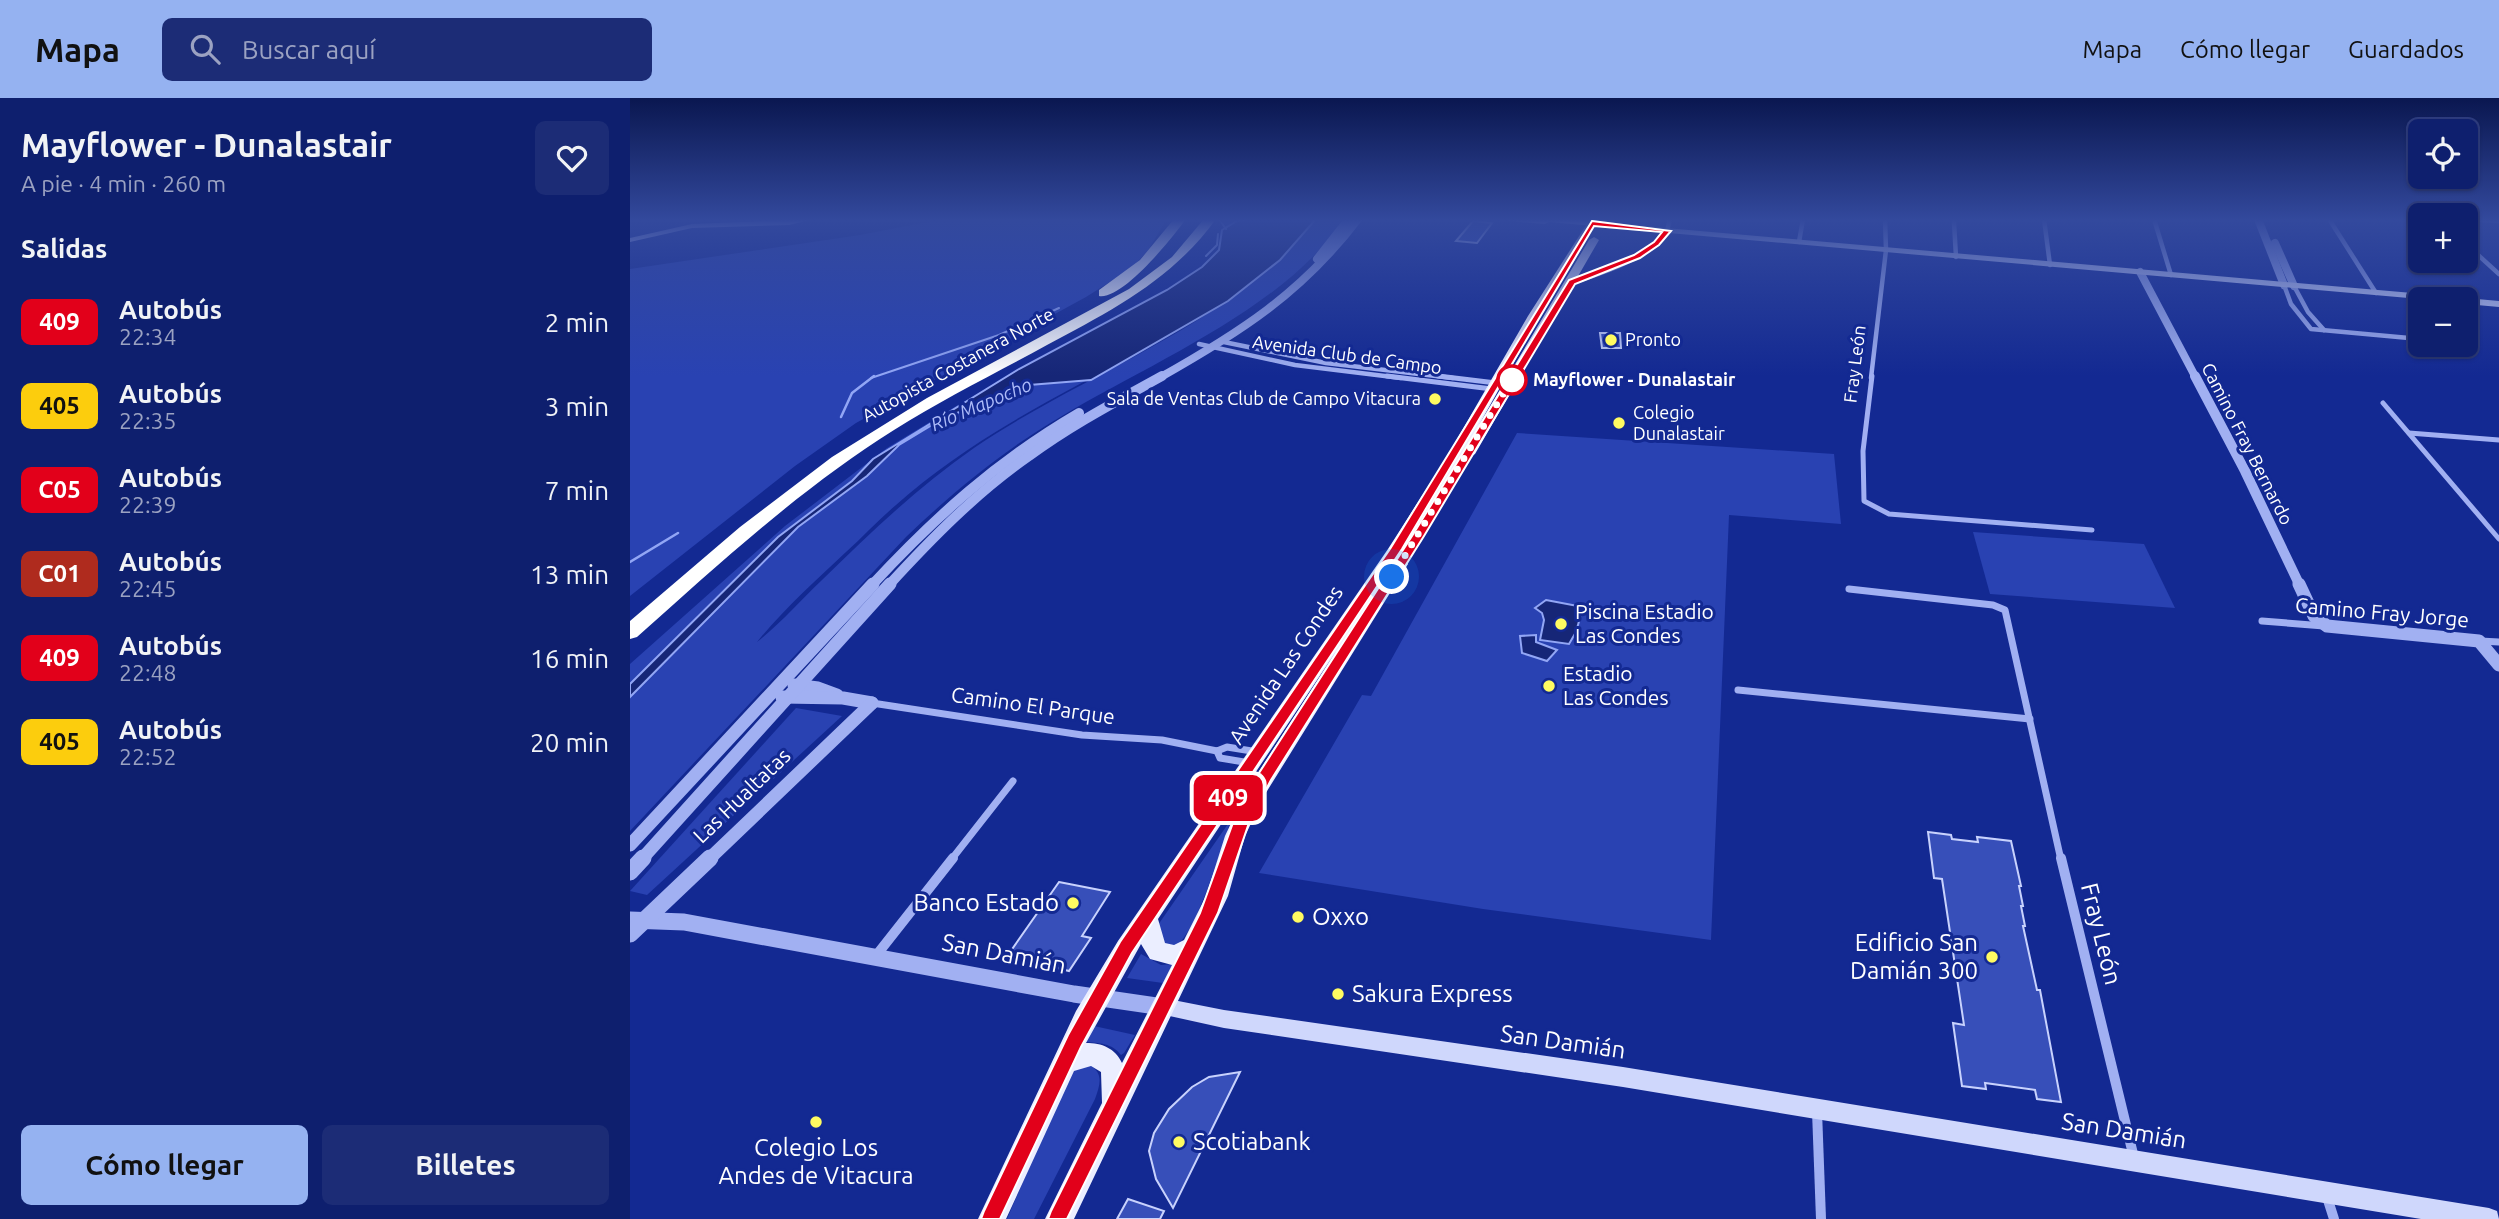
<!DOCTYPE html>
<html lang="es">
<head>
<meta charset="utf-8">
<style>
	:root { --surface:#0e1f6e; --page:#1c2c76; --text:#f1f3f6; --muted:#9ba2c2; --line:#2e3d81; --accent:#95b2f1 }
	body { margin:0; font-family:Ubuntu,sans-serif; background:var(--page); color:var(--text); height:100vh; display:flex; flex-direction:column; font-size:26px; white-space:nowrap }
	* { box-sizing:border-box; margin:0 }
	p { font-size:23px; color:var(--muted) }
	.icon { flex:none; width:38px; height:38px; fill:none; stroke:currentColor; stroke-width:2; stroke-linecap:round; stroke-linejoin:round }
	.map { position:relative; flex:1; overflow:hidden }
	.details { display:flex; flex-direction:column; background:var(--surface); width:630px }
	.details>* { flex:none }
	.badge { padding:0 14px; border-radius:10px; font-size:24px; line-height:46px }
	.buttons { position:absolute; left:1778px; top:21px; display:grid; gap:14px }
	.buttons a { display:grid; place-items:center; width:70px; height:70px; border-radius:10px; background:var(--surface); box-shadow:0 2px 5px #0004,0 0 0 2px var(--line); font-size:35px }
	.you { position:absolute; width:35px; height:35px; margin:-18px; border:5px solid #fff; border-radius:50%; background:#1a73e8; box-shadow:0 0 0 10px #1a73e833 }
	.map>.badge { position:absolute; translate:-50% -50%; box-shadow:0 0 0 4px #fff }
	h2 { padding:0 21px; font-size:26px; line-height:63px }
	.round { display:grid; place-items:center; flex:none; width:74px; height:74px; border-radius:10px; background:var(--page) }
	.headline { display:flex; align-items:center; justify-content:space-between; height:119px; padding:0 21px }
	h1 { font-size:33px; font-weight:600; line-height:52px }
	.primary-button { display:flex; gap:14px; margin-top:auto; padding:14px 21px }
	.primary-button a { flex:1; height:80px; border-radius:10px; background:var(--accent); color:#111; font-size:28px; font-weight:600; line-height:80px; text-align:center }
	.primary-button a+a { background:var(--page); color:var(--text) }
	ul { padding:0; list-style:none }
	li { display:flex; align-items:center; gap:21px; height:84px; padding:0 21px }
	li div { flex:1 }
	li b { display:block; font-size:26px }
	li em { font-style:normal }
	li .badge { min-width:77px; font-weight:700; text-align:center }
	header { display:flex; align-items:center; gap:42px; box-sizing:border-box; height:98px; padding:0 35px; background:var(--accent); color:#111 }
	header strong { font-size:33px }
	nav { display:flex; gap:38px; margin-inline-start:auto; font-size:24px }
	.search { width:490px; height:63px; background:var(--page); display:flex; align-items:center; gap:18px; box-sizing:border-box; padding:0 24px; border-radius:10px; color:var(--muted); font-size:26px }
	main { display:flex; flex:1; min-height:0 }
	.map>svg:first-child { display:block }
	.green { fill:#2942b2 }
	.water { fill:#162677; stroke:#92a6f5; stroke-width:2 }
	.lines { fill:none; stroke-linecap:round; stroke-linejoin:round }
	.stream-far1 { stroke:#92a6f5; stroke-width:2 }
	.stream { stroke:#92a6f5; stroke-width:2.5 }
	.building { fill:#374fb9; stroke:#c8d2fd; stroke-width:2 }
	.minor-far3 { stroke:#a1b0f2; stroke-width:4.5 }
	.minor-far2 { stroke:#a1b0f2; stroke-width:5 }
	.minor-far1 { stroke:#a1b0f2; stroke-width:7 }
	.minor { stroke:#a1b0f2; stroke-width:10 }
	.tertiary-far3 { stroke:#a1b0f2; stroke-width:8 }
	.tertiary-far2 { stroke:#a1b0f2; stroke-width:10 }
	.tertiary-far1 { stroke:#a1b0f2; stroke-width:13 }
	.tertiary { stroke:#a1b0f2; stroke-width:17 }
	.secondary { fill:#cfd7fc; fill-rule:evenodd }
	.primary { fill:#ebeeff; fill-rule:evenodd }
	.motorway { fill:#fff; fill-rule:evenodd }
	.line { fill:#e2001a; stroke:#fff; stroke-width:2 }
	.walk { stroke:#fff; stroke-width:7; stroke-dasharray:0 12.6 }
	.poi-dot { fill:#fffb61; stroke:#132992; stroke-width:2.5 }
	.stop-dot { fill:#fff; stroke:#e2001a; stroke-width:3.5 }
	.labels { text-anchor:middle; stroke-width:6; stroke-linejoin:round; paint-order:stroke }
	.far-poi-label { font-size:18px; fill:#fff; stroke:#132992; text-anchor:start }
	.far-street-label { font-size:18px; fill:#fff; stroke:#132992 }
	.far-stop-label { font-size:18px; font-weight:bold; fill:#fff; stroke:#132992; text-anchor:start }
	.far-water-label { font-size:19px; font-style:italic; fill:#adbbf9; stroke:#132992 }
	.poi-label { font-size:21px; fill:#fff; stroke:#132992; text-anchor:start }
	.street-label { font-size:21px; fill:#fff; stroke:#132992 }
	.near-poi-label { font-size:24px; fill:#fff; stroke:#132992; text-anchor:start }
	.near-street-label { font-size:24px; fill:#fff; stroke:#132992 }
</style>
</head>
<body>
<header>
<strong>Mapa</strong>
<div class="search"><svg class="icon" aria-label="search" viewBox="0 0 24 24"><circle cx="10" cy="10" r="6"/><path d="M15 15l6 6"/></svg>Buscar aquí</div>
<nav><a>Mapa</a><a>Cómo llegar</a><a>Guardados</a></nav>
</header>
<main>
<section class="details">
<div class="headline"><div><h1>Mayflower - Dunalastair</h1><p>A pie · 4 min · 260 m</p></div><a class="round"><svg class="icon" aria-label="heart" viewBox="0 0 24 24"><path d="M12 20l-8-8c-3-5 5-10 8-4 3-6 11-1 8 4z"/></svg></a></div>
<h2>Salidas</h2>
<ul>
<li><span class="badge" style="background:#e2001a;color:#fff">409</span><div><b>Autobús</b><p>22:34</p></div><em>2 min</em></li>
<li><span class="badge" style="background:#fccd0d;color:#111">405</span><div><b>Autobús</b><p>22:35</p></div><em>3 min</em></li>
<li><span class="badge" style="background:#e2001a;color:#fff">C05</span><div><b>Autobús</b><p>22:39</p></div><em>7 min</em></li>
<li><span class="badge" style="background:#af2b1e;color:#fff">C01</span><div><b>Autobús</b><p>22:45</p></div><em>13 min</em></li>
<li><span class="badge" style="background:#e2001a;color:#fff">409</span><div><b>Autobús</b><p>22:48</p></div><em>16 min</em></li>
<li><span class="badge" style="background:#fccd0d;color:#111">405</span><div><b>Autobús</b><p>22:52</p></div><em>20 min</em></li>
</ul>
<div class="primary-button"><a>Cómo llegar</a><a>Billetes</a></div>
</section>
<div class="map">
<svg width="1869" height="1121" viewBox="0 0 1869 1121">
	<rect width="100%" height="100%" fill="#132992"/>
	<g class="green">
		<polygon points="313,121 536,122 519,151 502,170 456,199 226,325 165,368 0,498 0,171 230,137"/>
		<path d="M588 121H683C606 216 485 262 382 324 341 348 301 376 266 407 248 422 233 439 216 454 185 483 153 512 127 544 150 526 170 503 192 482 240 435 288 389 344 350 458 272 597 231 686 121H714C656 209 521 265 432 318 375 351 324 393 276 439L0 733V566L155 428 257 350 328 307 511 211 581 165 594 149 598 140V131L591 123 586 125Z"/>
		<polygon points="887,335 1204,356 1211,426 1099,417 1081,842 853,811 629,775 732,597 741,598"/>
		<polygon points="1343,434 1514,446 1545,510 1360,496"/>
		<polygon points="166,610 212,618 17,797 0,793"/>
		<path d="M600 723C596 744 564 837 547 847 542 850 537 848 532 846L528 827Z"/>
		<polygon points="511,856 531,867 543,866 533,885 497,880"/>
		<path d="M464 928 505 937 494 955 491 957C482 945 469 945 455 944Z"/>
		<path d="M460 967C474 976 470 987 465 1001L404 1121H377L440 974Z"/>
	</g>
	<g class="water">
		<polygon points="618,121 686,121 650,162 598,203 461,282 399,287 359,305 317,318 269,347 237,378 168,429 0,599 0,586 148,439 222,383 243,361 389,271 537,192 572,169 589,152 592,132 607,123"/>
		<polygon points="916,502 953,509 946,534 939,546 910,542 914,522 912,515 905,510"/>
		<polygon points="906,537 906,544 927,552 917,563 892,555 890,538"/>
	</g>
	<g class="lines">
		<g class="stream-far1">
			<polyline points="589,121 596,131"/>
			<polyline points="576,158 587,147 588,136"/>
			<polyline points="241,280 369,237 429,210"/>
		</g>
		<g class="stream">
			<polyline points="211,319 222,295 244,278"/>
			<polyline points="0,464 48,435"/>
		</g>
	</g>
	<g class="building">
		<polygon points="843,123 862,125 847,145 826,143"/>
		<polygon points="970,235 990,235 991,250 972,250"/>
		<polygon points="1298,734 1321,737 1322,741 1348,744 1347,739 1381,743 1391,788 1389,788 1393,808 1391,808 1395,828 1393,828 1407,892 1410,892 1431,1004 1407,1001 1405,992 1355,985 1356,991 1332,988 1323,925 1334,927 1312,781 1304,780"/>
		<polygon points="429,784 480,794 452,838 461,840 439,873 378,857"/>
		<polygon points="610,974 543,1110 526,1081 519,1053 524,1035 539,1011 562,989 579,979"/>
		<polygon points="498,1101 534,1113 530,1121 487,1121"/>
	</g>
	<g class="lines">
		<g class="minor-far3">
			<polyline points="1414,121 1420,167"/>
			<polyline points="1524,121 1541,177"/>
			<polyline points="1699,121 1746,195"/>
			<polyline points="1837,121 1869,123"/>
			<polyline points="1324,124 1326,159"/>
			<polyline points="1037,133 1040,121"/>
			<polyline points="1169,144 1173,121"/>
			<polyline points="1836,146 1869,176"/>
			<polyline points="1654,187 1661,206 1681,231 1779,240"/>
			<polyline points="1664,188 1678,214 1694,232"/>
			<polyline points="589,243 696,265 823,280"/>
			<polyline points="569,246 665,267 771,280"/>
			<polyline points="1241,280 1256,152 1255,121"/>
		</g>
		<g class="minor-far2">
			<polyline points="757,278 862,291"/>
			<polyline points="808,278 866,285"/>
			<polyline points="1242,278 1233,353 1234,403 1259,416 1462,432"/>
			<polyline points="1753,305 1869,441"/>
			<polyline points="1779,335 1869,342"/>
		</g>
		<g class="minor-far1">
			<polyline points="1219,491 1363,507 1375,512 1431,762"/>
			<polyline points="1632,523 1694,528"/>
			<polyline points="1850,543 1869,544"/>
			<polyline points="1108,592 1400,621"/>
			<polyline points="242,605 452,637 532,642 587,653 597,649 628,654"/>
			<polyline points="587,653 590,660 620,665"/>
			<polyline points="321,762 383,683"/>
		</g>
		<g class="minor">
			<polyline points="1431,760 1504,1060"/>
			<polyline points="245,859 323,760"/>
			<polyline points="1187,1013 1191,1121"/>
			<polyline points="1697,1099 1704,1121"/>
		</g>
		<g class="tertiary-far3">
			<polyline points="1628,121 1654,187"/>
			<polyline points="1645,145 1664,188"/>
			<polyline points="687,161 717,123"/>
			<polyline points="1510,174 1566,280"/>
			<path d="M529 280C609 235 672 195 728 121"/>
		</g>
		<g class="tertiary-far2">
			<polyline points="1565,278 1615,373 1670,488"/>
			<path d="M241 488C305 419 367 363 449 315"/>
			<path d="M258 488C302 440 346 395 399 358 441 327 487 303 532 278"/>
		</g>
		<g class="tertiary-far1">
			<polyline points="1669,486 1684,518 1697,528 1849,543 1869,567"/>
			<polyline points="164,587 188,590 207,597"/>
			<polyline points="152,599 213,600 242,605"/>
			<polyline points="0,747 243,486"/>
			<polyline points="11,762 260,486"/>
			<polyline points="78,762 242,605"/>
		</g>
		<g class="tertiary">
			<polyline points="0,774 13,760"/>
			<polyline points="0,822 54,824 444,896 533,909"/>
			<polyline points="0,836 80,760"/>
		</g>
		<g class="secondary">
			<polygon points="184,121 159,127 62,130 0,144 0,140 62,126"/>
			<path d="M875 121H933L1817 198 1821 201H1790L1039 135C1015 164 977 176 942 187L939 186V182C972 171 1009 162 1032 134L919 124 915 126 879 123Z"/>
			<polygon points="1836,200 1869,203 1869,209 1836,206 1836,201 1833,201"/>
			<polygon points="533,900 594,912 993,969 1859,1110 1867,1113 1869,1121 1791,1121 993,989 594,930 526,915 523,909 526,903"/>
		</g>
		<path class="primary" d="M960 121H970L910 218 849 327 959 142 964 139 969 142 845 356 838 360 832 357 766 462 776 463 778 466 634 698 615 738 598 798 444 1121H415L472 1005 471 974 461 968 444 973 376 1121H348L446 913 488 843 758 451 815 362 898 218ZM707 552 615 695 595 738 576 798 554 842 544 847 535 845 528 821ZM511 846 520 861 542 867 492 965C485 950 472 945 456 945Z"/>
		<g class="motorway">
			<path d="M544 121H556C542 140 493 202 469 198V192L510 162Z"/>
			<path d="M574 121H586C543 181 481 213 417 247 366 275 313 301 264 332 170 391 89 466 7 539L0 541V523L110 429 202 359 297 300 499 191 542 159Z"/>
		</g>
	</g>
	<linearGradient id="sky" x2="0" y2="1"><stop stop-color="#0a1750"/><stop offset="0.44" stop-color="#33499d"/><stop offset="1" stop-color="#33499d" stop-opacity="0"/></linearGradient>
	<rect width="1869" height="278" fill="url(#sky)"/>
	<polygon class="line" points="962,123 1041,133 1029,147 1010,160 945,186 794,438 641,682 620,722 588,815 437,1121 418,1121 421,1113 570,815 604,722 629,675 782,438 939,182 1004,157 1024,144 1032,134 964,128 772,451 502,855 451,949 370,1121 351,1121 354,1113 438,937 490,844 760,451"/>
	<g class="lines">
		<polyline class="walk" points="762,479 884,278 882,282"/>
	</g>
	<g class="poi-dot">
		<circle cx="981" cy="242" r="7"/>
		<circle cx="805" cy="301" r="7"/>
		<circle cx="989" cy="325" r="7"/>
		<circle cx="931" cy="526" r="7"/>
		<circle cx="919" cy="588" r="7"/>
		<circle cx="443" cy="805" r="7"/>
		<circle cx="668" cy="819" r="7"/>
		<circle cx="1362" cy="859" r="7"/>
		<circle cx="708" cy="896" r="7"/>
		<circle cx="186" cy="1024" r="7"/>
		<circle cx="549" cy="1044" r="7"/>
	</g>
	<circle class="stop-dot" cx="882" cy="282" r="14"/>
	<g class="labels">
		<g class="far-poi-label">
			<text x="995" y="248">Pronto</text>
			<text x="791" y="307" text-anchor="end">Sala de Ventas Club de Campo Vitacura</text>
			<text x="1003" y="321">Colegio<tspan x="1003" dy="21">Dunalastair</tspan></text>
		</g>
		<g class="far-street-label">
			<text transform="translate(717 257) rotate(8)" y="6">Avenida Club de Campo</text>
			<text transform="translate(1225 266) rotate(-83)" y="6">Fray León</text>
			<text transform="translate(328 267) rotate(-29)" y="6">Autopista Costanera Norte</text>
			<text transform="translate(1617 346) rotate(63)" y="6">Camino Fray Bernardo</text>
		</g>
		<g class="far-stop-label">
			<text x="903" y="288">Mayflower - Dunalastair</text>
		</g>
		<g class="far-water-label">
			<text transform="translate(351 306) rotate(-23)" y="7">Río Mapocho</text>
		</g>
		<g class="poi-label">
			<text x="945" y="521">Piscina Estadio<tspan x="945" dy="24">Las Condes</tspan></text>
			<text x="933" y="583">Estadio<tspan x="933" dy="24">Las Condes</tspan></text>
		</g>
		<g class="street-label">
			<text transform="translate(1752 515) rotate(5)" y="7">Camino Fray Jorge</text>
			<text transform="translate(656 567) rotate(-56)" y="7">Avenida Las Condes</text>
			<text transform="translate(403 608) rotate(8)" y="7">Camino El Parque</text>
			<text transform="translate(112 698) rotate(-44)" y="7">Las Hualtatas</text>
		</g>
		<g class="near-poi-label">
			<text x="429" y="813" text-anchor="end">Banco Estado</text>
			<text x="682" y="827">Oxxo</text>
			<text x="1348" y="853" text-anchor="end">Edificio San<tspan x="1348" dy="28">Damián 300</tspan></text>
			<text x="722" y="904">Sakura Express</text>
			<text x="563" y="1052">Scotiabank</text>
			<text x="186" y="1058" text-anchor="middle">Colegio Los<tspan x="186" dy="28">Andes de Vitacura</tspan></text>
		</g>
		<g class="near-street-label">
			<text transform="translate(1471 836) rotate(76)" y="8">Fray León</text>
			<text transform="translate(374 856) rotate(11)" y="8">San Damián</text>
			<text transform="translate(933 944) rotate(8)" y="8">San Damián</text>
			<text transform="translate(1494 1033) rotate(9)" y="8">San Damián</text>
		</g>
	</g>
</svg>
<div class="buttons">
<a><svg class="icon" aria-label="locate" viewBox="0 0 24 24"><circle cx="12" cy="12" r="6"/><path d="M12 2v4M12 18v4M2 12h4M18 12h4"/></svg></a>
<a>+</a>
<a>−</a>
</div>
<div class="you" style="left:762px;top:479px"></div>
<b class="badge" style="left:598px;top:700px;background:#e2001a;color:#fff">409</b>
</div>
</main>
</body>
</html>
